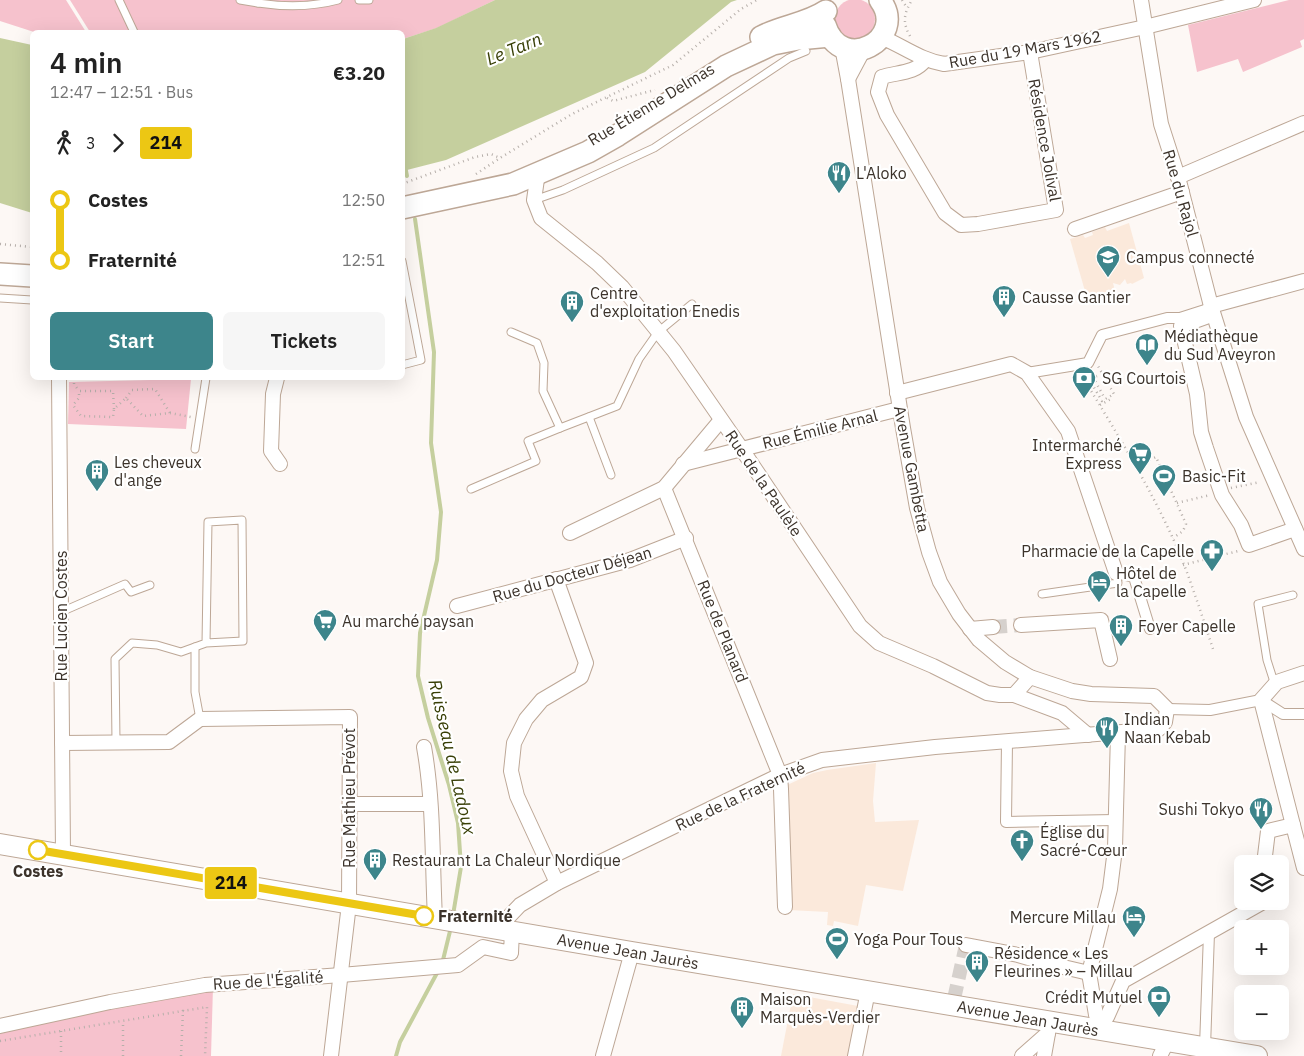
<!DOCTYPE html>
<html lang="en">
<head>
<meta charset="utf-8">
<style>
	:root { --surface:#fff; --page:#f6f6f6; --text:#222; --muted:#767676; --accent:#3d858b }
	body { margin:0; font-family:"IBM Plex Sans",sans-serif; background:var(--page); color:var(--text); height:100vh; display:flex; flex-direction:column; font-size:19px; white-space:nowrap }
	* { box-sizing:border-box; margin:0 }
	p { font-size:16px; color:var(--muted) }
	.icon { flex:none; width:28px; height:28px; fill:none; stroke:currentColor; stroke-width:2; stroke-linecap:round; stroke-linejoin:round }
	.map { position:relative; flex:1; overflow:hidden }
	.sheet { position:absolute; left:30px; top:30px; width:375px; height:350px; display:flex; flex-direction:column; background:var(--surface); border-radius:8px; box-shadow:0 5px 20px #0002 }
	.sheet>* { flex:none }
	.badge { padding:0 10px; border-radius:4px; font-size:18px; line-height:32px }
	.controls { position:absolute; left:1234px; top:855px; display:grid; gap:10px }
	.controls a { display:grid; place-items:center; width:55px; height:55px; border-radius:8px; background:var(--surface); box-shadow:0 5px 20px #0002; font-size:25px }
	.map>.badge { position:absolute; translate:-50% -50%; box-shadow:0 0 0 2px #fff }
	.legs { display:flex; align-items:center; gap:8px; height:55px; padding:0 20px; font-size:16px }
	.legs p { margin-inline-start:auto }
	.overview { display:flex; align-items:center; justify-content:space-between; height:85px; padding:0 20px }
	h1 { font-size:28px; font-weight:600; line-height:38px }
	.primary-button { display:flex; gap:10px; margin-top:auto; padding:10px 20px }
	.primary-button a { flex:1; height:58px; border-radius:8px; background:var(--accent); color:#fff; font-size:20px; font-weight:600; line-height:58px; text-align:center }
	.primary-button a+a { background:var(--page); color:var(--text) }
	ul { padding:0 20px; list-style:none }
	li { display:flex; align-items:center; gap:18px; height:60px; font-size:19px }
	li i { display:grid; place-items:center; width:8px; height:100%; margin:0 6px; background:currentColor }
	li i::after { content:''; width:12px; height:12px; margin:-6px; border:4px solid; border-radius:50%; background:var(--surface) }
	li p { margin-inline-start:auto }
	li:first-child i { background:linear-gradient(#0000 50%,currentColor 0) }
	li:last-child i { background:linear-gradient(currentColor 50%,#0000 0) }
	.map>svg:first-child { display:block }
	.built { fill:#fbe9db }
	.green { fill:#f6c2cd }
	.water { fill:#c5cf9e }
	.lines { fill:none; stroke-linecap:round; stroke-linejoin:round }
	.stream { stroke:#c5cf9e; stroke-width:4 }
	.minor-tunnel { stroke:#d6d1cd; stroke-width:14; stroke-dasharray:14 7; stroke-linecap:butt }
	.service-casing { stroke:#bda796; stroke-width:9 }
	.pedestrian-casing { stroke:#bda796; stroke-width:12 }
	.minor-casing { stroke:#bda796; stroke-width:16 }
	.secondary-casing { stroke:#bda796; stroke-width:22 }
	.primary-casing { stroke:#bda796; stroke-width:24 }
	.path { stroke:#b6afaa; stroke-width:2.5; stroke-dasharray:1 4; stroke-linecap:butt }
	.service { stroke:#fff; stroke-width:7 }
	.pedestrian { stroke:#fff; stroke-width:10 }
	.minor { stroke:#fff; stroke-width:14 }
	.secondary { stroke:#fff; stroke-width:20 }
	.primary { stroke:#fff; stroke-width:21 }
	.line-1-casing { stroke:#fff; stroke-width:11 }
	.line-1 { stroke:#ecc714; stroke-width:8 }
	.stop-1-dot { fill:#fff; stroke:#ecc714; stroke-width:2.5 }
	.labels { text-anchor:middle; stroke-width:4.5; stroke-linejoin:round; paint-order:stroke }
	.street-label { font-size:16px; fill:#3c332b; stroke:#fff }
	.poi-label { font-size:16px; fill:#3c332b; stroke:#fff; text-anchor:start }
	.stop-label { font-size:16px; font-weight:bold; fill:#3c332b; stroke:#fff }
	.water-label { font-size:18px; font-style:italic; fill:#383f06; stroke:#fff }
</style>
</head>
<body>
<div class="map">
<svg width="1304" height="1056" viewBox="0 0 1304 1056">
	<rect width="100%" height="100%" fill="#fdf8f5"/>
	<g class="built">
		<polygon points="1129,223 1144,278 1132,284 1131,283 1127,284 1125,279 1120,285 1113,283 1115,291 1089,305 1070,239 1083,235 1085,238 1093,235 1092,232 1105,227 1107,231"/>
		<polygon points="876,763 873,801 875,822 919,820 903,891 866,885 858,926 834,921 833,926 827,925 828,912 788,910 785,786 813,773 827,770"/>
		<polygon points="793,994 858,1006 850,1056 781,1056"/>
	</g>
	<g class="green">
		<circle cx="855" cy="19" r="20"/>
		<polygon points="0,0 66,0 86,32 34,32 0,21"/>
		<polygon points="70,0 495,0 437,28 403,39 402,32 90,32"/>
		<polygon points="1289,0 1304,0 1304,39 1300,41 1302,47 1243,72 1238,59 1197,72 1188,25"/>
		<polygon points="191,379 186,429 68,424 69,382"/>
		<polygon points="213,987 211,1056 0,1056 0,1032"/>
	</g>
	<g class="water">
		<polygon points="495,0 737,0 731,2 645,72 446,160 403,171 403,39 436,28"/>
		<polygon points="0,38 32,45 32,213 0,203"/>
	</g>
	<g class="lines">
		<g class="stream">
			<polyline points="405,166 407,176"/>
			<polyline points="415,219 434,352 431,443 441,512 437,560 420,633 418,676 428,718 449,785 458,823 461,867 453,915"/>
			<polyline points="443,960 451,927"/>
			<polyline points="396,1056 400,1042 437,973"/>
		</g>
		<g class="minor-tunnel">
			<polyline points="993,627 1021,625"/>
			<polyline points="954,999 966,945"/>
		</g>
		<g class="service-casing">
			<g id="service">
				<polyline points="119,0 134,32"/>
				<polyline points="240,0 258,3"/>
				<path d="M258 0V3C285 7 312 7 338 0"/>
				<polyline points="359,0 369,0"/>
				<polyline points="534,200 563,190 654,148 789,58 806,51"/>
				<polyline points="402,261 421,360 402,365"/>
				<polyline points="0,298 32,300"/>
				<polyline points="511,332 537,343 544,363 543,391 560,428 617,406 639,359 658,332 692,304"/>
				<polyline points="589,417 611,475"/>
				<polyline points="195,449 206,378"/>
				<polyline points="471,489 536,461 528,441 560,428"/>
				<polyline points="1042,594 1118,583 1116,573"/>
				<polyline points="61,612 125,584 131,592 150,585"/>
				<polyline points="195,647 195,692 200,719"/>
				<polyline points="1275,685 1267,660 1258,604 1293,595"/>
				<polyline points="116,742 115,659 132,643 157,645 181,652 206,643 243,641 242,520 208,522 206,643"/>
			</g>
		</g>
		<g class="pedestrian-casing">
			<g id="pedestrian">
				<polyline points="1027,373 1088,363 1102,335 1167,318 1180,318 1205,310"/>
				<polyline points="1116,573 1134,577 1150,629"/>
				<polyline points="1167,709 1210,710 1261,700 1283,714 1304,714"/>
				<polyline points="1007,742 1006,822 1115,820"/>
				<polyline points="1205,1047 1209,933"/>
			</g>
		</g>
		<g class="minor-casing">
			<g id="minor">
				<polyline points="1141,0 1161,124 1178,177 1211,306 1246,417 1304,549"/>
				<path d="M881 37C903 46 920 60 944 64L1030 52 1145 27 1254 0"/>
				<path d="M925 60C915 74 897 72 882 77L878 92 887 115 945 213 961 225 978 224 1056 210 1030 52"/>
				<polyline points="848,79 864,49"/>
				<polyline points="545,170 537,179 534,200 541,218 597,263 622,287 674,351 741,448 860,626 879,643 933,666 987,693 1000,695 1014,695 1030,677"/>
				<polyline points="1178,177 1304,123"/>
				<polyline points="1075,229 1182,192"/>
				<polyline points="1211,306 1206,317 1181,326 1197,394 1201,432 1206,448 1222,495 1241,525 1249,545 1295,529"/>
				<polyline points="1211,306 1304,281"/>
				<polyline points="59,378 63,854"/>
				<polyline points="277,378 273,394 271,451 280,464"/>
				<polyline points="897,393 1011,364 1027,373 1068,431 1116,573"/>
				<polyline points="683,464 899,409"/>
				<polyline points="664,488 780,775 781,789 785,907"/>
				<polyline points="570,533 664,488 721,420"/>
				<polyline points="556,579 586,663 581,677 542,700 526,719 514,743 511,771 517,796 557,883"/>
				<polyline points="457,606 630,560 686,538"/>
				<polyline points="1021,625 1101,620 1110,659"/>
				<polyline points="970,629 993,627"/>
				<polyline points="1304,673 1277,682 1261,700 1304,868"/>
				<polyline points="1014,695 1062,713 1088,735"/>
				<polyline points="62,743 169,742 200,719 350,717 349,904 331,1056"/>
				<path d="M424 747C434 803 432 861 435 918"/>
				<polyline points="350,804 430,804"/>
				<polyline points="1264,864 1268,831 1293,825"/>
				<polyline points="498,928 520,905 557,883 780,775 822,760 935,747 1159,729 1165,722 1167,709 1154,696 1091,694 1072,691 1030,677 1005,662 979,640 959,614 940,582 929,552 917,508 903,428 848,79 842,47"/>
				<polyline points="966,945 1018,955 1046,963 1089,973"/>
				<polyline points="1100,1020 1107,1017 1123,981 1265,901"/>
				<polyline points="0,1026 110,1002 205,985 341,975 458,965 483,947 511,953 512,931"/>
				<polyline points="1097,1030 1100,1020 1096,1015 1089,973 1110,889 1115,849 1118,733"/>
				<polyline points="603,1056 632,952"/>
				<polyline points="855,1056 868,991"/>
				<polyline points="1022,1056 1048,1033"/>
				<polyline points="1044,1056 1050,1022"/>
				<polyline points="1160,1056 1167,1042"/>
			</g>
		</g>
		<g class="secondary-casing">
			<polyline id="secondary" points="0,844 632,952 1257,1056"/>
		</g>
		<g class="primary-casing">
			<g id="primary">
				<path d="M825 25C841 76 909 39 880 0"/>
				<path d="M761 37C781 26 807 24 826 11"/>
				<polyline points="402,208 513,184 588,152 618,135 726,66 773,44 798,39 830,36"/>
				<polyline points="0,274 32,276"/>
			</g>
		</g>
		<g class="path">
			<polyline points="902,0 907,8"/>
			<path d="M910 36C902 22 904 13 912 0"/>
			<polyline points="607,98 613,101 655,90"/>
			<polyline points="476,174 500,158"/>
			<polyline points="402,184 475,157 491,154 500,158 572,114 673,65 741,9 757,0"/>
			<polyline points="0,244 32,247"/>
			<path d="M1097 376 1085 381C1115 430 1145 479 1169 530 1188 569 1200 611 1214 652"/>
			<polyline points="1093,377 1105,399"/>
			<polyline points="74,378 74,384 79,391"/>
			<polyline points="1089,379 1102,401 1114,394 1098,366"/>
			<polyline points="126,398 132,390 155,389 170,413"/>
			<polyline points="1100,405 1111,399 1110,397"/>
			<polyline points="114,409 113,391 79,391 79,398 73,405 81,416 113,417 114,409 126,398 143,416 170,413 191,417"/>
			<polyline points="1136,466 1156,457 1186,524 1183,531 1173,538"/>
			<polyline points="1231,488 1260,482"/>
			<polyline points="1177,503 1210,495"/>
			<polyline points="1183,565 1238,551"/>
			<polyline points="61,1031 61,1056"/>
			<polyline points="0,1041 207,1007 205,1056"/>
			<polyline points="123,1056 123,1022"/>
			<polyline points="181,1056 183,1010"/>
		</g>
		<use href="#service" class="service"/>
		<use href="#pedestrian" class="pedestrian"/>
		<use href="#minor" class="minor"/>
		<use href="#secondary" class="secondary"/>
		<use href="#primary" class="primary"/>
	</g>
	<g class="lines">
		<g class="line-1-casing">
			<polyline id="line-1" points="38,850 424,916"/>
		</g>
		<use href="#line-1" class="line-1"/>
	</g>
	<defs>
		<g id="restaurant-pin" transform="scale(1.25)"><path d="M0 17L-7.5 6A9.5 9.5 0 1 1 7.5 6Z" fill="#3d858b" stroke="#fff"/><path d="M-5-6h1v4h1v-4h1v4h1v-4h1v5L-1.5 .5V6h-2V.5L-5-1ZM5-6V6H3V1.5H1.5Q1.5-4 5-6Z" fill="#fff"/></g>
		<g id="university-pin" transform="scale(1.25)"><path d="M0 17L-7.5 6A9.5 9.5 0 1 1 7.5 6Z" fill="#3d858b" stroke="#fff"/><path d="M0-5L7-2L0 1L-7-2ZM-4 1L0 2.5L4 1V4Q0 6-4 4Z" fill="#fff"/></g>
		<g id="building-pin" transform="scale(1.25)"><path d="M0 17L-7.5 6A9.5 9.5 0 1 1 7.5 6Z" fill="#3d858b" stroke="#fff"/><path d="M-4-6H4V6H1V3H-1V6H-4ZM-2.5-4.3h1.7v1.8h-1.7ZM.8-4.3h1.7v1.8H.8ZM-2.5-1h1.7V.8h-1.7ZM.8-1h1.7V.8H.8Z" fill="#fff"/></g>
		<g id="library-pin" transform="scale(1.25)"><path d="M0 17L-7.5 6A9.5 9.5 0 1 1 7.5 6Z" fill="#3d858b" stroke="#fff"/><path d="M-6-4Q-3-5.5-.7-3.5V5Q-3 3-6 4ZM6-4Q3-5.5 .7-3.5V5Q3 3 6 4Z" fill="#fff"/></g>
		<g id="bank-pin" transform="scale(1.25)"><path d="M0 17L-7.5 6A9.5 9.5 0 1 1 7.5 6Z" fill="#3d858b" stroke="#fff"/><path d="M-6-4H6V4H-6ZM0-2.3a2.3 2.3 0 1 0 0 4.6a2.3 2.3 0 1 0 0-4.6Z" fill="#fff"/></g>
		<g id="supermarket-pin" transform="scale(1.25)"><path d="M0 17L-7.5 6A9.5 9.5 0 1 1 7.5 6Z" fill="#3d858b" stroke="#fff"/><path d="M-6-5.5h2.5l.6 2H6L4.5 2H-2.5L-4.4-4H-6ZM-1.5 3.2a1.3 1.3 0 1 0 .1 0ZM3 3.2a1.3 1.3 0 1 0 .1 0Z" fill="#fff"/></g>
		<g id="stadium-pin" transform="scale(1.25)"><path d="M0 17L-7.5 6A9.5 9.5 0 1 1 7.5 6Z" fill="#3d858b" stroke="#fff"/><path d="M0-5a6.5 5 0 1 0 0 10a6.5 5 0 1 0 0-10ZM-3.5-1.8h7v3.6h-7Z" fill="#fff"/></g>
		<g id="pharmacy-pin" transform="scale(1.25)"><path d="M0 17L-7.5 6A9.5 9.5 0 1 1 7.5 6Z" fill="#3d858b" stroke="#fff"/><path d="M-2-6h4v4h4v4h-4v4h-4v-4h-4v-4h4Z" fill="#fff"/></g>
		<g id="hotel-pin" transform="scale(1.25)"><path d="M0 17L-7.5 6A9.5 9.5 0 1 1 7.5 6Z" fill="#3d858b" stroke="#fff"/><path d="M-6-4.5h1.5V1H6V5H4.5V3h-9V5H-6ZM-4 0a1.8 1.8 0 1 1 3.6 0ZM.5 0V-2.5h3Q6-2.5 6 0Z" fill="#fff"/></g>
		<g id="church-pin" transform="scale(1.25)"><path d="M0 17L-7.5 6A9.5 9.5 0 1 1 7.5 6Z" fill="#3d858b" stroke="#fff"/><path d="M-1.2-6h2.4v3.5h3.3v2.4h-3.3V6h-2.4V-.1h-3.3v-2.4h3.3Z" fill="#fff"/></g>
	</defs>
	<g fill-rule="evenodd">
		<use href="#restaurant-pin" x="839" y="173"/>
		<use href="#university-pin" x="1108" y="257"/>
		<use href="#building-pin" x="1004" y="297"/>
		<use href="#building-pin" x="572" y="302"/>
		<use href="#library-pin" x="1147" y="345"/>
		<use href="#bank-pin" x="1084" y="378"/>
		<use href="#supermarket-pin" x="1140" y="454"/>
		<use href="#building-pin" x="97" y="471"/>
		<use href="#stadium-pin" x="1164" y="476"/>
		<use href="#pharmacy-pin" x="1212" y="551"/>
		<use href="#hotel-pin" x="1099" y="582"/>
		<use href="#supermarket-pin" x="325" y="621"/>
		<use href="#building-pin" x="1121" y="626"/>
		<use href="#restaurant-pin" x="1107" y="728"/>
		<use href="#restaurant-pin" x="1261" y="809"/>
		<use href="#church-pin" x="1022" y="841"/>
		<use href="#building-pin" x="375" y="860"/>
		<use href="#hotel-pin" x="1134" y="917"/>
		<use href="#stadium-pin" x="837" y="939"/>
		<use href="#building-pin" x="977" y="962"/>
		<use href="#bank-pin" x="1159" y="997"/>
		<use href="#building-pin" x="742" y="1008"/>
	</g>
	<g class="stop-1-dot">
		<circle cx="38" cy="850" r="9"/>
		<circle cx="424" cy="916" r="9"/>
	</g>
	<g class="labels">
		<g class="street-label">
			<text transform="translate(1025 49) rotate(-10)" y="6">Rue du 19 Mars 1962</text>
			<text transform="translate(651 104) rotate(-31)" y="6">Rue Étienne Delmas</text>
			<text transform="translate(1045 140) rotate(80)" y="6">Résidence Jolival</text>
			<text transform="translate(1181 193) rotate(74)" y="6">Rue du Rajol</text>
			<text transform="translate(820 429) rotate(-14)" y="6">Rue Émilie Arnal</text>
			<text transform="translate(912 469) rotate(79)" y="6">Avenue Gambetta</text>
			<text transform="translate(764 483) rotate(56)" y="6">Rue de la Paulèle</text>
			<text transform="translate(572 574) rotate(-16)" y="6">Rue du Docteur Déjean</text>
			<text transform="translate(61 616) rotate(-90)" y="6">Rue Lucien Costes</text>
			<text transform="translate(723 631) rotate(68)" y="6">Rue de Planard</text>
			<text transform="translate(740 796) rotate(-25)" y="6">Rue de la Fraternité</text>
			<text transform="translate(349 798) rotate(-90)" y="6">Rue Mathieu Prévot</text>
			<text transform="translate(628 951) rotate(10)" y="6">Avenue Jean Jaurès</text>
			<text transform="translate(268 980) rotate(-4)" y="6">Rue de l'Égalité</text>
			<text transform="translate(1028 1018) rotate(10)" y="6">Avenue Jean Jaurès</text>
		</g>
		<g class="poi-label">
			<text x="856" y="179">L'Aloko</text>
			<text x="1126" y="263">Campus connecté</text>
			<text x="590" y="299">Centre<tspan x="590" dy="18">d'exploitation Enedis</tspan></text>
			<text x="1022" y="303">Causse Gantier</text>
			<text x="1164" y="342">Médiathèque<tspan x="1164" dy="18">du Sud Aveyron</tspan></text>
			<text x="1102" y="384">SG Courtois</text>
			<text x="1122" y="451" text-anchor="end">Intermarché<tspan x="1122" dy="18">Express</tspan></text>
			<text x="114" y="468">Les cheveux<tspan x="114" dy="18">d'ange</tspan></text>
			<text x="1182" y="482">Basic-Fit</text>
			<text x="1194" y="557" text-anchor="end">Pharmacie de la Capelle</text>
			<text x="1116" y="579">Hôtel de<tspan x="1116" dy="18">la Capelle</tspan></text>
			<text x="342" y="627">Au marché paysan</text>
			<text x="1138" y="632">Foyer Capelle</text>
			<text x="1124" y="725">Indian<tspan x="1124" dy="18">Naan Kebab</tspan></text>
			<text x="1244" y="815" text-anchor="end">Sushi Tokyo</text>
			<text x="1040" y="838">Église du<tspan x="1040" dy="18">Sacré-Cœur</tspan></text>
			<text x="392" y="866">Restaurant La Chaleur Nordique</text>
			<text x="1116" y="923" text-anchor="end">Mercure Millau</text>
			<text x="854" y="945">Yoga Pour Tous</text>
			<text x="994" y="959">Résidence « Les<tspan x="994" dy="18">Fleurines » – Millau</tspan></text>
			<text x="1142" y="1003" text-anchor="end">Crédit Mutuel</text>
			<text x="760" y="1005">Maison<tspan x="760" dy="18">Marquès-Verdier</tspan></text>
		</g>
		<g class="stop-label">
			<text x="38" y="877">Costes</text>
			<text x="438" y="922" text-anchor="start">Fraternité</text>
		</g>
		<g class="water-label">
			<text transform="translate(514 49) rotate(-22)" y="6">Le Tarn</text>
			<text transform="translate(452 757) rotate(77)" y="6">Ruisseau de Ladoux</text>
		</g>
	</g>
</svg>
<div class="controls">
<a><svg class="icon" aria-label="layers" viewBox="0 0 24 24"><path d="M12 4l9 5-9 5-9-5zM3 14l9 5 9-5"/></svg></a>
<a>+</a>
<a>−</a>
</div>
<b class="badge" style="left:231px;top:883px;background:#ecc714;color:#111">214</b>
<section class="sheet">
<div class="overview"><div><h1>4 min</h1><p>12:47 – 12:51 · Bus</p></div><b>€3.20</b></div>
<div class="legs"><svg class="icon" aria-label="walk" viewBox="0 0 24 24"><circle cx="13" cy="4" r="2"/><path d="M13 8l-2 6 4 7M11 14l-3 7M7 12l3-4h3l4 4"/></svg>3<svg class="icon" aria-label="forward" viewBox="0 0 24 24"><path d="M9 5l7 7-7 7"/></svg><b class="badge" style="background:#ecc714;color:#111">214</b></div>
<ul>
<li><i style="color:#ecc714"></i><b>Costes</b><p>12:50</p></li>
<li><i style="color:#ecc714"></i><b>Fraternité</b><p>12:51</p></li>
</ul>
<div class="primary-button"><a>Start</a><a>Tickets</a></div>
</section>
</div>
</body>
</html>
